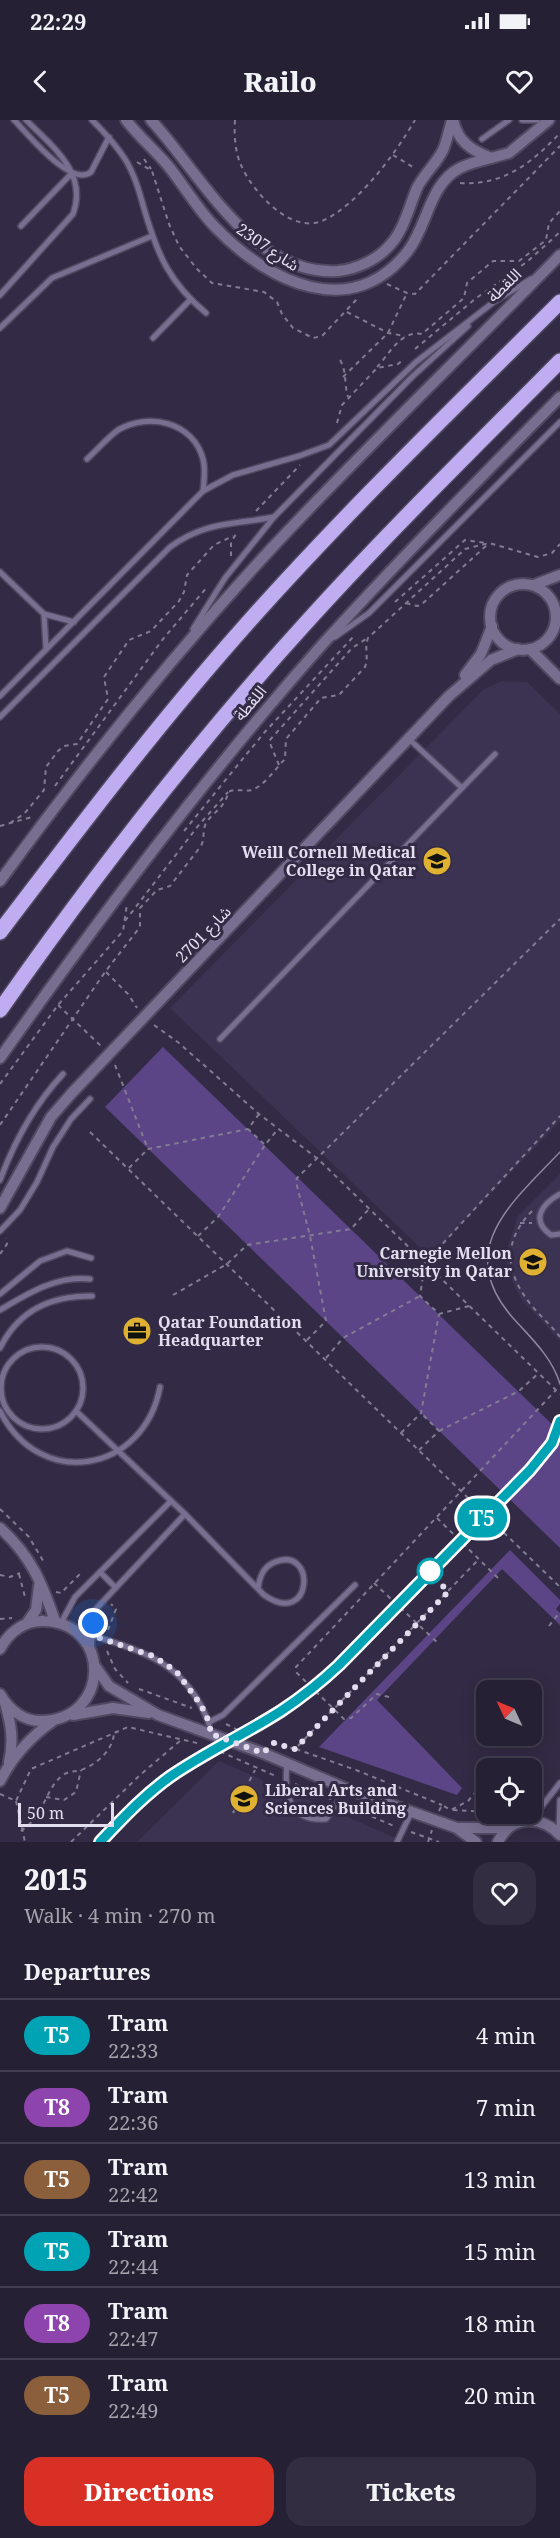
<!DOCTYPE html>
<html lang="en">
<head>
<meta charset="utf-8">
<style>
	:root { --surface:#262034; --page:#322d40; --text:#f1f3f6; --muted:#a4a3ac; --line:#423e4f; --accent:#d93025 }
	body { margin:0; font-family:"Noto Serif","Noto Sans Arabic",serif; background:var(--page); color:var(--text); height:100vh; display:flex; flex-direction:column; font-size:22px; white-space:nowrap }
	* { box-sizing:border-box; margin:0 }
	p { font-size:20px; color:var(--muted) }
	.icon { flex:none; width:33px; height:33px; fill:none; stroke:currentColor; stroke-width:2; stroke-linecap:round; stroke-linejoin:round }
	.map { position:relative; height:1722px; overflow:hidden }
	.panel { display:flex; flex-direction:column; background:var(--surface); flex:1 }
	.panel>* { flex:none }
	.badge { padding:0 12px; border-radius:20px; font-size:21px; line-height:39px }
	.needle { width:39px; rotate:314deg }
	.buttons { position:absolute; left:476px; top:1560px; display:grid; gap:12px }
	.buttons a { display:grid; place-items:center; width:66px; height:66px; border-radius:12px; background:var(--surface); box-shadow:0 3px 15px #0003,0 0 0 2px var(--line); font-size:30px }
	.scale { position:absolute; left:18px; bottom:15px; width:96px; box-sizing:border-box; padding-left:6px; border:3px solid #e2deef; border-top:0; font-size:16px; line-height:21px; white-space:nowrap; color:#e2deef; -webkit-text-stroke:4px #332b45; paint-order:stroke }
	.you { position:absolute; width:30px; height:30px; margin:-15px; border:4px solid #fff; border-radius:50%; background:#1a73e8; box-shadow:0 0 0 9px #1a73e833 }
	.map>.badge { position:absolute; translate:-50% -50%; box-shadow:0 0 0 3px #fff }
	h2 { padding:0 24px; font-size:22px; line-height:54px }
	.round { display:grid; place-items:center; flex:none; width:63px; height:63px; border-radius:18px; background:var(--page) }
	.summary { display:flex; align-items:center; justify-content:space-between; height:102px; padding:0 24px }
	h1 { font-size:28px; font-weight:800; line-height:45px }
	.cta { display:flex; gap:12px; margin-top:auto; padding:12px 24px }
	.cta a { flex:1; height:69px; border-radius:18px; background:var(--accent); color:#fff; font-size:24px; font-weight:800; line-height:69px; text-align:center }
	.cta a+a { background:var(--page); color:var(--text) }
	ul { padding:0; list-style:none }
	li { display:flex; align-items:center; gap:18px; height:72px; padding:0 24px; border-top:2px solid var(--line) }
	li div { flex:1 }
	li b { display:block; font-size:22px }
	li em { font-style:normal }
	li .badge { min-width:66px; font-weight:700; text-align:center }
	.status { display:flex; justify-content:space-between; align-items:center; height:42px; padding:0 30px; background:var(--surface); direction:ltr }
	.status svg { height:16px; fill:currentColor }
	header { display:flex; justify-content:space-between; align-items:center; height:78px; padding:0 24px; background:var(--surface); font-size:27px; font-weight:800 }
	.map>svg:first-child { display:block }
	.built { fill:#3c3252 }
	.green { fill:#5c4587 }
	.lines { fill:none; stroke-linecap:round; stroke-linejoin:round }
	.service-casing { stroke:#4f4860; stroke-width:8 }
	.minor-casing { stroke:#4f4860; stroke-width:14 }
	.primary-casing { stroke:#4f4860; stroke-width:18 }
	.path { stroke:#827c92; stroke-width:2; stroke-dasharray:4.5 4.5; stroke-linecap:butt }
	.service { stroke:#786f90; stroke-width:5 }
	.minor { stroke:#786f90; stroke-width:10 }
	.primary { stroke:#c0acf0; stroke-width:15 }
	.tram { stroke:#8e889e; stroke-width:1.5 }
	.line-casing { stroke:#fff; stroke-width:14 }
	.line { stroke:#00a3b4; stroke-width:9 }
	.walk { stroke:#e2deef; stroke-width:6; stroke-dasharray:0 10.8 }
	.stop-dot { fill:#fff; stroke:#00a3b4; stroke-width:3 }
	.labels { text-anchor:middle; stroke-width:6; stroke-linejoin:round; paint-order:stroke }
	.street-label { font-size:16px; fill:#e2deef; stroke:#332b45 }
	.poi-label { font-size:16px; font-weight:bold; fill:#e2deef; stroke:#332b45; text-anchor:end }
</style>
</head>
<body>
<div class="status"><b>22:29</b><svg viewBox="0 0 49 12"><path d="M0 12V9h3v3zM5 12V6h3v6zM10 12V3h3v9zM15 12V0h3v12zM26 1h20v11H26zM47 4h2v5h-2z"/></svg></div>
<header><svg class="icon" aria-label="back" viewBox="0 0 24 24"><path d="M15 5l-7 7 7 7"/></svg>Railo<svg class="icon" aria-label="heart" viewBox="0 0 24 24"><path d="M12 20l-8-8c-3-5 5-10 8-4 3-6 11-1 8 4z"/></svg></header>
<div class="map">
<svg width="560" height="1722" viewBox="0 0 560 1722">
	<rect width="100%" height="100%" fill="#332b45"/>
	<g class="built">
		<polygon points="502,561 527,562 560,594 560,1001 430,1137 170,888 484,569"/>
		<polygon points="560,1054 560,1221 522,1180 507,1152 506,1132 518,1096"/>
		<polygon points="219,1641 405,1722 137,1722"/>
	</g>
	<g class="green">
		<polygon points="163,927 560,1312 560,1428 105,987"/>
		<polygon points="510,1430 560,1480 560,1484 556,1489 560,1493 560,1505 502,1449 377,1580 462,1668 457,1675 319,1627"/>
	</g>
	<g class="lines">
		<g class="service-casing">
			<g id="service">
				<path d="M14 0C28 14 71 68 91 52L109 17"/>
				<path d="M92 0C104 12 116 25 125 39 135 55 140 74 145 92 158 136 170 163 206 193"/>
				<polyline points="522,0 537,0"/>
				<polyline points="482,19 509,0"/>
				<polyline points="21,106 72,53"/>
				<path d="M0 175 73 94C88 53 53 27 26 0"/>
				<polyline points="0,208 52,158 152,116"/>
				<polyline points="153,218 190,180"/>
				<path d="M87 339C97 330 107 318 118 310 149 292 193 302 203 339 206 350 204 360 203 371"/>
				<polyline points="0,452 44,494 74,502"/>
				<polyline points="44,494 46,528"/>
				<polyline points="193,509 225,458 274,397 413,256 468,206"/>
				<polyline points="335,517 369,493 560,302"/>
				<polyline points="0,576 203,371 233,355 299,336 329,325 416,242 495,181 531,159"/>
				<path d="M0 597 170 427C206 401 233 405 274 397"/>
				<polyline points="462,668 495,634"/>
				<polyline points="220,919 462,668 409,619"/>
				<path d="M0 1060C15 1020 34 985 63 954"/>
				<path d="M560 1074C542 1084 530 1100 551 1115L560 1114"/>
				<polyline points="0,1111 20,1090 37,1062 53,1027 71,999 90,979"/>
				<polyline points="0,1174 40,1141 67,1131 91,1138"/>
				<path d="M0 1190C27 1174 57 1155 90 1159"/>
				<circle cx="42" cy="1268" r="41"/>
				<path d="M0 1228C19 1190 50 1176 92 1176"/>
				<path d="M0 1291C40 1371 144 1353 160 1267"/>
				<path d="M76 1291 185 1394 264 1475C313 1509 317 1425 275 1442 263 1447 260 1456 258 1468"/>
				<polyline points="100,1452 115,1467"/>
				<polyline points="61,1503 75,1477 171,1381"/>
				<path d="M91 1515C146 1532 188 1545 209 1604"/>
				<polyline points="91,1530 94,1491 185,1394"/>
				<polyline points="209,1602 223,1595 355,1465"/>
				<path d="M287 1643C284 1673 288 1702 326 1699L347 1670"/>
				<polyline points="526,1698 538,1691 560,1663"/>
				<polyline points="559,1712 560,1680"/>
				<polyline points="397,1722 411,1693"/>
			</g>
		</g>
		<g class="minor-casing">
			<g id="minor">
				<path d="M126 0C139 17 156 31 169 47 185 67 198 90 216 108 268 162 352 203 408 131 428 105 429 64 460 48 470 43 480 41 491 38"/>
				<path d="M151 0C201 54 253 157 338 151 357 149 377 140 390 125 404 110 409 87 417 68 424 54 436 44 443 30 447 21 449 10 452 0"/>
				<path d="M453 0C458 22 471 30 491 38L509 33 549 0"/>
				<circle cx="523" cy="497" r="33"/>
				<polyline points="534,465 560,455"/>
				<polyline points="530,529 560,559"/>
				<polyline points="465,555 481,534 492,506"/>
				<path d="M0 761C84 646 173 535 270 430 364 329 464 234 560 135"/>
				<path d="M0 938C101 796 205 657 321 526 398 441 479 359 560 277"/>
				<polyline points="0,1088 51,997 71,974 449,576 491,540 518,529"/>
				<path d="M0 1408C31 1436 42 1463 55 1501"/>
				<polyline points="27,1503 36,1490 39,1466"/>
				<path d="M0 1529C9 1512 25 1500 44 1501 112 1503 111 1600 41 1601 23 1601 9 1589 0 1574"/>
				<polyline points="95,1546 109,1566 158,1595 263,1633 347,1669 457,1708 497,1708 515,1703"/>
				<path d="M5 1583C11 1604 14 1621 9 1642"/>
				<polyline points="73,1595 113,1588 149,1593"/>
				<path d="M0 1661C13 1636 30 1617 53 1601"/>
				<polyline points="458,1709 476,1722"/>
				<path d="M498 1722C511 1695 541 1695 560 1715"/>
			</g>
		</g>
		<g class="primary-casing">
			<g id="primary">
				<path d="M0 812C79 708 157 605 244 507 344 394 453 289 560 182"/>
				<path d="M0 890C94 756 194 626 304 505 386 414 474 328 560 241"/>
			</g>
		</g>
		<g class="path">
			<path d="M235 0C234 15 235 32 241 45 252 71 290 114 322 101 357 86 396 33 415 0"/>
			<polyline points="393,35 416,49"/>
			<polyline points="144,39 151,49"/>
			<polyline points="137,42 152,51 169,104 179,126 197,149 212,163 264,172 277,182 282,194 293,208 313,218 322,216 357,179"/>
			<path d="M460 63C503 66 532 43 560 13"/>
			<polyline points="387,164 407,173 415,174 560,26"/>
			<polyline points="347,192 388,213 405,216"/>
			<polyline points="415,229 475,179 528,141 560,112"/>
			<path d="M340 240C347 251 344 265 348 277"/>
			<path d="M377 247C389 234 401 210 422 214L464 178 467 163 493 141H519L546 120 549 103 560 91"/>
			<polyline points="343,257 388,213 407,173"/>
			<polyline points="337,303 342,285 377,248 398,244 404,239"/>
			<polyline points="256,391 300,345"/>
			<polyline points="231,436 231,422 238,411"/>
			<polyline points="395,482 465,420 486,423"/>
			<polyline points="406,483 417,486 421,485 487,425"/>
			<polyline points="279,645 269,621 352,528 366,519"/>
			<polyline points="55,666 163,519 208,466"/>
			<polyline points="10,703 24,694 44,670 46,647 58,631 64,626 77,624 108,579 104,557 129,520 151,511 179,481 184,472 187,455 214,425 233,416"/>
			<polyline points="0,706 32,697"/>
			<polyline points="184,711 263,614 354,516"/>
			<polyline points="125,801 198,706 228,672"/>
			<polyline points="106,852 128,874 137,888"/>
			<polyline points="58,885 101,926"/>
			<polyline points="154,905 179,923 259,994 318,1039 560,1274"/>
			<polyline points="115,945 148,1029 248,1009"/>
			<polyline points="0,964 58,885 123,811 127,784"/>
			<polyline points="259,994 248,1009 265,1025 278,1009"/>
			<path d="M0 1005 105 852 140 807V788L157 770 170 766 201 726C205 719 202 711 206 703 213 692 226 687 228 672 236 668 244 672 252 670 264 666 276 648 285 639L286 619 321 578 339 575 365 547C369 537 364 528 368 518L465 429 489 423 538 437 552 433 560 424"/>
			<polyline points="90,1012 560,1467"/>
			<polyline points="129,1048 148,1029"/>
			<path d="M532 1091C502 1122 505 1153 532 1186 541 1197 552 1206 560 1217"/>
			<polyline points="520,1103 532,1103"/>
			<polyline points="198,1116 218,1097 265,1025"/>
			<polyline points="0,1134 7,1124 6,1118"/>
			<polyline points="173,1175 227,1144 247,1125 351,1109 369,1089"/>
			<polyline points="469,1186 439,1194 420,1176 425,1143 560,996"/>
			<polyline points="307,1220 326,1201 310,1116 296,1062 297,1058 560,799"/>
			<polyline points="326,1238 343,1218 420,1176"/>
			<polyline points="439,1311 519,1271 539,1253"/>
			<polyline points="401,1313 421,1293 439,1194"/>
			<polyline points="419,1330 439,1311 421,1293"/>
			<polyline points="0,1389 29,1417 45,1444"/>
			<polyline points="437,1398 501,1461"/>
			<polyline points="19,1454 25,1477"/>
			<polyline points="0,1455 10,1457 20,1453"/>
			<polyline points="374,1463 439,1524"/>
			<polyline points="56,1472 61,1473 80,1454 83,1456"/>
			<polyline points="0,1499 12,1498"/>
			<polyline points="549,1506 560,1492"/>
			<polyline points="108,1510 116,1489 111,1484"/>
			<polyline points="107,1531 115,1549 128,1563"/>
			<polyline points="139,1569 192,1588"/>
			<polyline points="389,1577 377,1574 351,1598 344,1599 300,1556 296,1552 296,1547 556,1270"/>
			<polyline points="226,1604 240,1611"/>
			<polyline points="273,1623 295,1629 479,1439"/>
			<polyline points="212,1628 278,1657"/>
			<polyline points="296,1629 356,1650 442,1685"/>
			<polyline points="295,1664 331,1679"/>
			<polyline points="0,1674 16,1681 31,1649 128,1607 201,1624"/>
			<polyline points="46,1677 64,1680 76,1672 81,1650"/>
			<polyline points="531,1677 538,1678"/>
			<polyline points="16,1681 25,1722"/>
			<polyline points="347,1686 394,1706"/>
			<polyline points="453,1690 486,1692"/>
			<polyline points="439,1691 442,1685 451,1690 468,1681 480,1667"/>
			<polyline points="233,1693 255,1650"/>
			<path d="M21 1711C27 1706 34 1701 38 1694 46 1681 50 1665 63 1655 69 1651 74 1652 81 1650 97 1644 112 1631 114 1614"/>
			<polyline points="411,1712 439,1722"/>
			<polyline points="71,1722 140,1655 181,1620"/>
			<polyline points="428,1722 432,1710"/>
		</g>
		<use href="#service" class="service"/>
		<use href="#minor" class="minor"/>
		<use href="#primary" class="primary"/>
		<g class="tram">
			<path d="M560 1032C514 1081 452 1129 513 1198 531 1218 552 1237 560 1264"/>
			<path d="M100 1722C122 1699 144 1675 171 1656 206 1632 245 1614 281 1591 302 1577 321 1562 339 1545L530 1350 552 1323 560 1301"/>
		</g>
	</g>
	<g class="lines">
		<g class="line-casing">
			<path id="line" d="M100 1722C122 1699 144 1675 171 1656 206 1632 245 1614 281 1591 302 1577 321 1562 339 1545L530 1350 552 1323 560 1301"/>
		</g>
		<use href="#line" class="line"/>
		<polyline class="walk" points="93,1503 91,1515 153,1536 176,1551 201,1585 209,1602 211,1614 263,1633 274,1623 295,1629 448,1472 430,1451"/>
	</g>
	<defs>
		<g id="university-disc" transform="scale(1.5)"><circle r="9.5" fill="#deb133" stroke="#332b45"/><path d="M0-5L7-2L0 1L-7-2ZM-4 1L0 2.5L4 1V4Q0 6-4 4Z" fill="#111"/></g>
		<g id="office-disc" transform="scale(1.5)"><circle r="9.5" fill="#deb133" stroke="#332b45"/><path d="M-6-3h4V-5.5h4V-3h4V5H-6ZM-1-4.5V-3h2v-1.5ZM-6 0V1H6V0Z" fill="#111"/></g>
	</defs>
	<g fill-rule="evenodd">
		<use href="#university-disc" x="437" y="741"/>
		<use href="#university-disc" x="533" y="1142"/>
		<use href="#office-disc" x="137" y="1211"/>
		<use href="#university-disc" x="244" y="1679"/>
	</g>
	<circle class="stop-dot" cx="430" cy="1451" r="12"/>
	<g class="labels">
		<g class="street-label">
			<text transform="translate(268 127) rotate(34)" y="6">شارع 2307</text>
			<text transform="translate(504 165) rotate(-44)" y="6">اللقطة</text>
			<text transform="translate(250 583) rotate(-50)" y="6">اللقطة</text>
			<text transform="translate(203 814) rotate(-46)" y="6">شارع 2701</text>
		</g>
		<g class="poi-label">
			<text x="416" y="738">Weill Cornell Medical<tspan x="416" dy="18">College in Qatar</tspan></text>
			<text x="512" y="1139">Carnegie Mellon<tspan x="512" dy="18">University in Qatar</tspan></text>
			<text x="158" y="1208" text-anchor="start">Qatar Foundation<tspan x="158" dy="18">Headquarter</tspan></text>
			<text x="265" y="1676" text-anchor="start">Liberal Arts and<tspan x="265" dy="18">Sciences Building</tspan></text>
		</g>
	</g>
</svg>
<div class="buttons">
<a><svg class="needle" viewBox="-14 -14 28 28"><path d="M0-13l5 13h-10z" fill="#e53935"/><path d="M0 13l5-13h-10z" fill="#a4a3ac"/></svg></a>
<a><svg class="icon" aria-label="locate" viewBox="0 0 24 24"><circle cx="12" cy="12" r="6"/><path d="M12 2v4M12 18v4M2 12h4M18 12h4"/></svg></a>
</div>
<div class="scale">50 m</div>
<div class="you" style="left:93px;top:1503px"></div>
<b class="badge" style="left:482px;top:1398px;background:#00a3b4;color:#fff">T5</b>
</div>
<section class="panel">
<div class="summary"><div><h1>2015</h1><p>Walk · 4 min · 270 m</p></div><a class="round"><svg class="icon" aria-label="heart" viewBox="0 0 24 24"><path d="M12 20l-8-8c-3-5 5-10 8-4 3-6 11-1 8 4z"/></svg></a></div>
<h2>Departures</h2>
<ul>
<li><span class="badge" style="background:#00a3b4;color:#fff">T5</span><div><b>Tram</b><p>22:33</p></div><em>4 min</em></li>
<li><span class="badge" style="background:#8e44ad;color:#fff">T8</span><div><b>Tram</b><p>22:36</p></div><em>7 min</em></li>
<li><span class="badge" style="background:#8b5e3c;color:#fff">T5</span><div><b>Tram</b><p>22:42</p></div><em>13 min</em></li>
<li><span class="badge" style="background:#00a3b4;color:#fff">T5</span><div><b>Tram</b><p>22:44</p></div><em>15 min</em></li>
<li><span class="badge" style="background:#8e44ad;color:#fff">T8</span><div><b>Tram</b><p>22:47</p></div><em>18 min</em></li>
<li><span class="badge" style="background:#8b5e3c;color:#fff">T5</span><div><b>Tram</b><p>22:49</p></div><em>20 min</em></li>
</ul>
<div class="cta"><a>Directions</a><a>Tickets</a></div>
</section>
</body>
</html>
